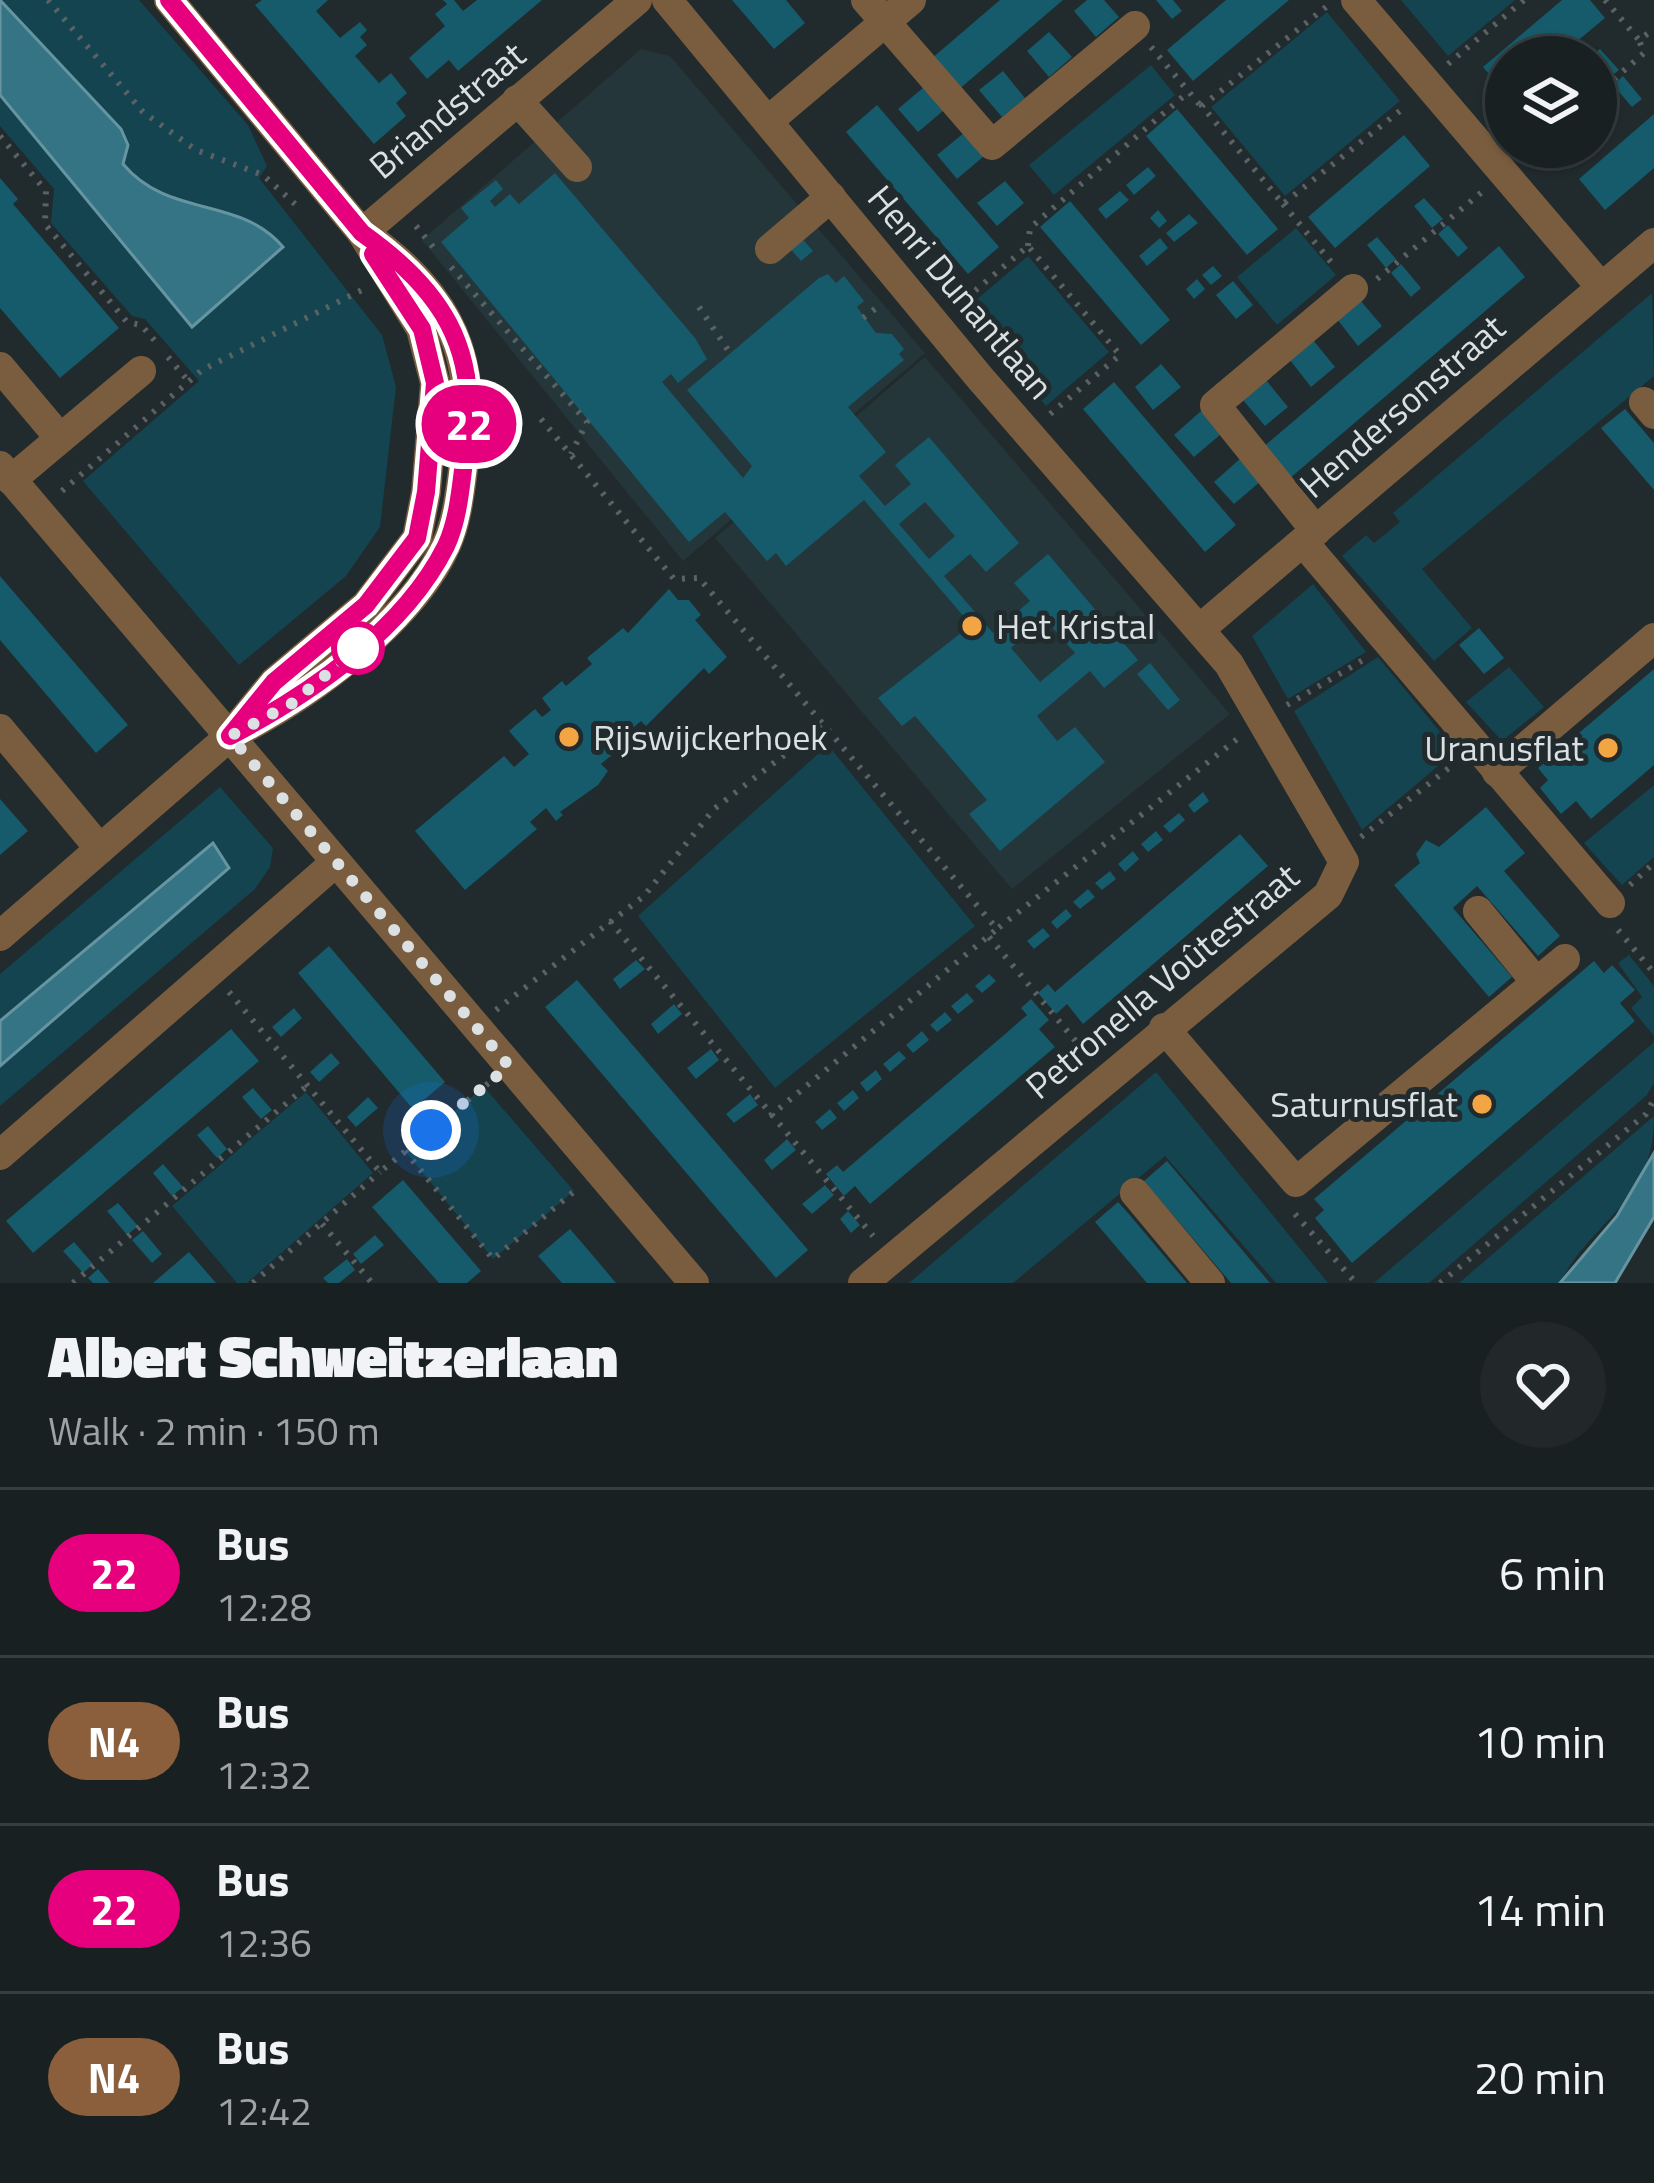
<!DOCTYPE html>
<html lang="en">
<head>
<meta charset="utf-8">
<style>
	:root { --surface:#192022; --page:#22282a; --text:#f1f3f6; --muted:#9fa3a5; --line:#373e40 }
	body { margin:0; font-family:"Titillium Web",sans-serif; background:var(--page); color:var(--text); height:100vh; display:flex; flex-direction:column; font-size:45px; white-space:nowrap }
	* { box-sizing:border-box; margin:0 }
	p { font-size:39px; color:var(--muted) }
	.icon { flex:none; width:66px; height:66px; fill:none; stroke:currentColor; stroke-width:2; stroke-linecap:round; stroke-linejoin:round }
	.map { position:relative; height:1283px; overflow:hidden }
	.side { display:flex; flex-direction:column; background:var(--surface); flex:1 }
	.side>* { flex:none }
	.badge { padding:0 24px; border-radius:39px; font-size:42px; line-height:78px }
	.controls { position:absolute; left:1485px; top:36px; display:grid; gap:24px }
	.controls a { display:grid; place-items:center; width:132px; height:132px; border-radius:50%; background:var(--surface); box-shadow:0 3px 9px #0004,0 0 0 3px var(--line); font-size:60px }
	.you { position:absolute; width:60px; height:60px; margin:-30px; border:9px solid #fff; border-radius:50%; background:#1a73e8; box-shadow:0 0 0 18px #1a73e833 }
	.map>.badge { position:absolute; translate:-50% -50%; box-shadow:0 0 0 6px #fff }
	.round { display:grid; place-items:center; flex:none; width:126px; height:126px; border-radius:63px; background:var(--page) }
	.overview { display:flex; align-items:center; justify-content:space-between; height:204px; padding:0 48px }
	h1 { font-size:57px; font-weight:800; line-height:90px }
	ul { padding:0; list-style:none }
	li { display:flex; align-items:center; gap:36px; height:168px; padding:0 48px; border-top:3px solid var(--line) }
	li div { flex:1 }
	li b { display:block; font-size:45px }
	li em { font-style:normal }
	li .badge { min-width:132px; font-weight:700; text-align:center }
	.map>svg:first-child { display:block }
	.built { fill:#25363a }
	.green { fill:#13444f }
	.water { fill:#347485; stroke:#6695a1; stroke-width:3 }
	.building { fill:#155b6b; fill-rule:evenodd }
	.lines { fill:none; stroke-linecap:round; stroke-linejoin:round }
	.path { stroke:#5a6265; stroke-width:6; stroke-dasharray:3 9; stroke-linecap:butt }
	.minor { stroke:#7a5d3e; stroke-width:30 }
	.line-casing { stroke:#fff; stroke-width:27 }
	.line { stroke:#e6007e; stroke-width:18 }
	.walk { stroke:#dbe1e3; stroke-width:12; stroke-dasharray:0 21.6 }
	.poi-dot { fill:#f3a443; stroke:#212a2d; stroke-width:4.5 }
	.stop-dot { fill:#fff; stroke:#e6007e; stroke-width:6 }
	.labels { text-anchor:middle; stroke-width:10; stroke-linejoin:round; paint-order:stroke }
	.street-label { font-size:36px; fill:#dbe1e3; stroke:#212a2d }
	.poi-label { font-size:36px; fill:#dbe1e3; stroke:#212a2d; text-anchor:start }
</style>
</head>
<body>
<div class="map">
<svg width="1654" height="1283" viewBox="0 0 1654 1283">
	<rect width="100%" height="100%" fill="#212a2d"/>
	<g class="built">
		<polygon points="641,49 670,56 925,353 683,561 422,240"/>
		<polygon points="925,357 1230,714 1012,889 715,538"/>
	</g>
	<g class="green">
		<polygon points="0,0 139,0 248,125 267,166 259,178 382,335 396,387 380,527 346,576 239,665 83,481 199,381 145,319 132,316 51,223 54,189 0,126"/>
		<polygon points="1401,0 1515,0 1448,56"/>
		<polygon points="1327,12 1400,101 1285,196 1211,107"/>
		<polygon points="1151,65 1175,95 1054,195 1029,165"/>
		<polygon points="1296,228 1336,275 1277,325 1237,277"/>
		<polygon points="1028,256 1109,352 1046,406 963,311"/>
		<polygon points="1652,293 1654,376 1422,569 1472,628 1434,661 1342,556 1366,535 1374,543 1400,522 1393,513"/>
		<polygon points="1313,584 1366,652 1288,699 1252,636"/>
		<polygon points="1378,657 1456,751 1362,830 1294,711"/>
		<polygon points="1509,667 1544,707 1502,741 1466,702"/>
		<polygon points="828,745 975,926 775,1088 638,916"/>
		<polygon points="1654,785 1654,857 1622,885 1584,843"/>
		<polygon points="220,787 273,848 270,867 255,889 0,1106 0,1066 229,867 212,843 0,1021 0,974"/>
		<polygon points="1629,955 1654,986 1654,1036 1631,1008 1642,997 1618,963"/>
		<polygon points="1654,1042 1654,1083 1647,1095 1429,1283 1374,1283"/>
		<polygon points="1156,1072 1328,1283 1276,1283 1165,1156 1013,1283 909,1283"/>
		<polygon points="484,1087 574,1191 493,1259 405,1151"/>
		<polygon points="306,1092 373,1173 247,1283 237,1283 172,1206"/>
		<path d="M1654 1116C1654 1204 1593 1218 1560 1283H1459Z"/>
	</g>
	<g class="water">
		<path d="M0 0 121 129 128 145 123 164C169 219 239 195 283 247L192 327 0 95Z"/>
		<polygon points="213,843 229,868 0,1066 0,1021"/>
		<polygon points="1654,1153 1654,1217 1615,1283 1560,1283 1617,1216"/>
	</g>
	<g class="building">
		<polygon points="262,0 328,0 316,11 340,38 360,22 367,30 360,37 367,45 355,56 379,83 391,73 407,93 396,103 406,116 374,144 255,5"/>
		<polygon points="443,0 454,0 463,11 477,0 542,0 458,71 449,60 427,79 409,58 445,26 435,14 447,4"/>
		<polygon points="732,0 786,0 805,23 774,49"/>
		<polygon points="1000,0 1063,0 957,91 931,59"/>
		<polygon points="1104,0 1119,17 1096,37 1074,11 1087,0"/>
		<polygon points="1156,0 1173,0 1182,11 1172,19"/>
		<polygon points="1226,0 1289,0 1193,81 1167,50"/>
		<polygon points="1562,0 1590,0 1605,18 1558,57 1506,57 1506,94 1483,67"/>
		<polygon points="1049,32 1072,57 1049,77 1027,51"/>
		<polygon points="1600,49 1619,70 1608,79 1596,57 1590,57"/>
		<polygon points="1003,71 1025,98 1002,117 979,90"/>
		<polygon points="1623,76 1642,99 1632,107 1613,85"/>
		<polygon points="924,87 944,110 918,132 898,109"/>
		<polygon points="877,105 999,247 968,274 846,132"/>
		<polygon points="1177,109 1278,229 1247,255 1146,136"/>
		<polygon points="1654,114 1654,168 1605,210 1579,179"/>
		<polygon points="964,133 984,156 957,179 937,155"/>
		<polygon points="1404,135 1430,166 1335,248 1308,217"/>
		<polygon points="1148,167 1156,176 1134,195 1126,185"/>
		<path d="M555 173 695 338 707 359 678 383 671 374 662 382 743 478 752 466 687 390 819 278 828 274 836 283 844 276 864 301 857 307 876 333 892 334 904 349 899 354 904 360 848 407 886 452 859 476 885 506 911 484 895 465 929 437 1019 543 986 572 970 554 944 576 993 633 1030 601 1014 583 1048 554 1138 660 1104 688 1090 671 1037 716 1057 741 1075 727 1105 762 1000 851 969 814 987 800 915 716 902 726 878 698 971 625 864 500 786 566 776 553 767 561 725 512 689 542 441 242 469 218 461 208 496 180 503 189 490 201 495 207 510 194 519 204ZM925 502 955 536 929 559 899 524ZM1045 619 1075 653 1040 682 1011 648Z"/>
		<polygon points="0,178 18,199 13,204 119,328 60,378 0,308"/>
		<polygon points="1005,181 1024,203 997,226 977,203"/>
		<polygon points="1120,191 1129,200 1106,219 1098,209"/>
		<polygon points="1424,198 1443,219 1432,228 1414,206"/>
		<polygon points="1070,201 1170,320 1141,345 1040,227"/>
		<polygon points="1158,210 1167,221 1159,228 1150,218"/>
		<polygon points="1189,214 1198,223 1174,242 1166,233"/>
		<polygon points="1448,225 1468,248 1458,257 1438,234"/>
		<polygon points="798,234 813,251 801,261 786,244"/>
		<polygon points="1377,237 1396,259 1386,268 1367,245"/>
		<polygon points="1160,238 1168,248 1147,266 1139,256"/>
		<polygon points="1499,246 1525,277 1289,479 1262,448"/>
		<polygon points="1401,264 1421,288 1411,297 1391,273"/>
		<polygon points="1213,266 1222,276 1211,285 1202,275"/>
		<polygon points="1197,279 1205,289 1194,299 1186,289"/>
		<polygon points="1233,281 1253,305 1236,319 1216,295"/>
		<polygon points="1360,300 1382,326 1358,346 1337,319"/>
		<polygon points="1313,340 1335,367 1311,387 1290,360"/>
		<polygon points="1161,364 1181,387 1153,410 1135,387"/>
		<polygon points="1266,380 1288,407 1265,426 1243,400"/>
		<polygon points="1114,382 1236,525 1205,552 1083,409"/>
		<polygon points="1625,409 1654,443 1654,490 1601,428"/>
		<polygon points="1201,411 1221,434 1194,457 1174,435"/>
		<polygon points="1241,458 1261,481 1234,504 1214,482"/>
		<polygon points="0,576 128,725 96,753 0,640"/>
		<polygon points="669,589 678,600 689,600 701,615 695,620 727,657 709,674 704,668 646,726 641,721 614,744 619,749 601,764 608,771 598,785 560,812 563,815 556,821 546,808 530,822 537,829 465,890 415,831 504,756 514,767 529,754 509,731 535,709 542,717 551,710 542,698 562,681 566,686 592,664 587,658 623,628 628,633"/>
		<polygon points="1479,628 1504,658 1484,674 1459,645"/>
		<polygon points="1150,663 1180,700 1168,710 1137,674"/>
		<polygon points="1654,669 1654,765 1591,819 1576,801 1561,814 1540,788 1548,780 1538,768"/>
		<polygon points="1203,792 1209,801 1194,813 1188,805"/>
		<polygon points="0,799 28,831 0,855"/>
		<polygon points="1486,807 1525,853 1504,871 1560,936 1538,956 1477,886 1453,908 1512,977 1489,997 1394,885 1420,863 1416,854 1426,840 1439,847"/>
		<polygon points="1179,813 1185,820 1170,833 1163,826"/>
		<polygon points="1156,831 1163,840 1148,852 1141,844"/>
		<polygon points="1240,834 1268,866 1083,1024 1067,1004 1056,1014 1038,993 1048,984 1055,992"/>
		<polygon points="1133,851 1139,859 1125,872 1118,864"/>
		<polygon points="1110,871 1116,879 1102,890 1095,883"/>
		<polygon points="1088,889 1095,897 1080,909 1073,902"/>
		<polygon points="1066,909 1072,916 1057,929 1051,922"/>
		<polygon points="1043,928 1050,936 1034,949 1027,941"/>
		<polygon points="329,946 445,1082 413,1109 298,973"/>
		<polygon points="636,960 645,969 620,989 613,979"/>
		<polygon points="1594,961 1604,973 1612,965 1635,990 1620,1003 1635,1021 1352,1263 1315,1218 1324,1210 1314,1199"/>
		<polygon points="989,974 996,981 982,993 975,986"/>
		<polygon points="577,980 808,1250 776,1278 545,1007"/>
		<polygon points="967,993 974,1001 958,1014 951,1006"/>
		<polygon points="1031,999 1049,1020 1039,1029 1055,1047 870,1204 855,1186 844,1196 826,1174 837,1165 843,1172 1004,1035 1027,1015 1021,1008"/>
		<polygon points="674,1004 682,1014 658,1034 651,1024"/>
		<polygon points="294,1008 302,1018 281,1037 272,1027"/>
		<polygon points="945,1012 952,1020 937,1032 930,1025"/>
		<polygon points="231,1029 259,1061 33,1253 6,1221"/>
		<polygon points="922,1031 929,1040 913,1053 906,1045"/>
		<polygon points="711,1049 719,1060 696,1079 687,1068"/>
		<polygon points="899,1051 906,1058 890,1072 883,1064"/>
		<polygon points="331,1053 340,1063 319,1082 310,1072"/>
		<polygon points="876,1070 882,1079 867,1092 860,1083"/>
		<polygon points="253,1088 272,1110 261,1119 242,1097"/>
		<polygon points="853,1090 859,1098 844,1111 837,1103"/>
		<polygon points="750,1094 758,1105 734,1123 726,1114"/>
		<polygon points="368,1097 378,1108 356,1127 347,1117"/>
		<polygon points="830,1109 837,1118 822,1130 815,1122"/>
		<polygon points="208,1126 227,1149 217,1158 197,1135"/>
		<polygon points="787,1139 796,1150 772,1170 764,1160"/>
		<polygon points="1167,1161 1270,1283 1231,1283 1144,1181"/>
		<polygon points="163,1164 183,1187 172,1196 153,1173"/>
		<polygon points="403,1180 481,1271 467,1283 439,1283 372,1207"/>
		<polygon points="825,1185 834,1195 812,1214 802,1204"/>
		<polygon points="1118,1202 1128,1213 1187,1283 1147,1283 1095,1222"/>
		<polygon points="118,1203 138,1226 127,1235 107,1211"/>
		<polygon points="848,1211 860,1225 851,1233 840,1219"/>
		<polygon points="570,1229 589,1251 616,1283 562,1283 538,1256"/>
		<polygon points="143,1231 162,1254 152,1263 132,1240"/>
		<polygon points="375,1235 384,1245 361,1264 353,1254"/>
		<polygon points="74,1242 93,1264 83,1273 63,1251"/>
		<polygon points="189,1252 216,1283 153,1283 167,1271"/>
		<polygon points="347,1259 355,1270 339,1283 328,1283 323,1278"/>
		<polygon points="98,1269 110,1283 93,1283 88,1278"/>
	</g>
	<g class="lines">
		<g class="path">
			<polyline points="48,0 143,112 196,150 263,175 295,204"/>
			<polyline points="1605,0 1639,40 1654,29"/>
			<polyline points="1326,7 1202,106 1283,204 1406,106"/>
			<polyline points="1151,47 1200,105"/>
			<polyline points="1448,64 1524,0"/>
			<polyline points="1596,95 1644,53 1639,40"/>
			<polyline points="0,136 46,191 45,224 127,322 141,325 156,342"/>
			<polyline points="1283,204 1336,268"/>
			<polyline points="416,226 438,253"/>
			<polyline points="1028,246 1030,228 1186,94"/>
			<polyline points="451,267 587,422 571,454"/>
			<polyline points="1377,279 1482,192"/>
			<polyline points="957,306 1028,246 1120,355 1049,415"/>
			<polyline points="699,307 730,353"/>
			<polyline points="863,318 879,306"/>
			<polyline points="168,357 189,382"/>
			<polyline points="541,419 674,579 699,578 997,929 1241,736"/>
			<polyline points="62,491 202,370 362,290"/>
			<polyline points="1287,705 1363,660"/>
			<polyline points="1361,837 1454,764"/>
			<polyline points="1630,885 1654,863"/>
			<polyline points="610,921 873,1236"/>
			<polyline points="1618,930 1654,973"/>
			<polyline points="989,937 1088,1056"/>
			<polyline points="229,992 380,1172 490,1082"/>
			<polyline points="496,1010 644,896 714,809 822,726"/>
			<polyline points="770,1116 997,929"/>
			<polyline points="405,1151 493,1259 577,1189"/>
			<polyline points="1295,1214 1356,1283"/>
			<polyline points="322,1224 372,1283"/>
			<polyline points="73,1283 307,1086"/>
			<polyline points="253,1283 380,1172"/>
			<polyline points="1440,1283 1646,1114 1654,1099"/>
		</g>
		<g class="minor">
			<polyline points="667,0 980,378 1229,664 1344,862 1328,895 863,1283"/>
			<polyline points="866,0 992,145 1135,26"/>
			<polyline points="1356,0 1601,287"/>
			<polyline points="517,100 577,167"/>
			<polyline points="768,121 911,0"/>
			<polyline points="362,233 637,0"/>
			<polyline points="770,249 831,197"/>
			<polyline points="0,367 59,437"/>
			<polyline points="1644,402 1654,414"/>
			<polyline points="0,466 694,1283"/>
			<polyline points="11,480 141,371"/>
			<polyline points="1316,531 1215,405 1353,289"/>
			<polyline points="1303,542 1610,903"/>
			<polyline points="1200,629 1654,243"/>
			<polyline points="0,729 100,849"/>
			<path d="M241 730C311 694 415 618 447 543 458 518 460 489 464 463 478 358 453 298 367 236"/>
			<polyline points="1497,772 1654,638"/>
			<polyline points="1478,911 1536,982"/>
			<polyline points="0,936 230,736 274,682 366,605 417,538 426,492 435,383 421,329 362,233 169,0"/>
			<polyline points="1164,1028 1296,1182 1565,959"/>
			<polyline points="0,1155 336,862"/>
			<polyline points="1135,1193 1210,1283"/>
		</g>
	</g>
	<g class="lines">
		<g class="line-casing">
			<path id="line" d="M169 0 362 233C441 289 480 348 466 448 461 479 460 516 446 546 404 630 310 694 230 736L274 682 366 605 417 538 426 492 435 383 422 329 373 254"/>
		</g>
		<use href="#line" class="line"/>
		<polyline class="walk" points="358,648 291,704 230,736 509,1066 431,1130"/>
	</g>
	<g class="poi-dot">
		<circle cx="972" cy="626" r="12"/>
		<circle cx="569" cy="737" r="12"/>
		<circle cx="1608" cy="748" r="12"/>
		<circle cx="1482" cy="1104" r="12"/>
	</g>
	<circle class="stop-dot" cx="358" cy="648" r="24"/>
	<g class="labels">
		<g class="street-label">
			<text transform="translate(447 110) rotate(-40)" y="13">Briandstraat</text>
			<text transform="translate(961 292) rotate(50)" y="13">Henri Dunantlaan</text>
			<text transform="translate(1402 406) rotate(-41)" y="13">Hendersonstraat</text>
			<text transform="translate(1162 981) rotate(-40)" y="13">Petronella Voûtestraat</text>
		</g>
		<g class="poi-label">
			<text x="996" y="639">Het Kristal</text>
			<text x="593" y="750">Rijswijckerhoek</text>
			<text x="1584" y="761" text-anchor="end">Uranusflat</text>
			<text x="1458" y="1117" text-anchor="end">Saturnusflat</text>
		</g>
	</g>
</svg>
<div class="controls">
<a><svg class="icon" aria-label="layers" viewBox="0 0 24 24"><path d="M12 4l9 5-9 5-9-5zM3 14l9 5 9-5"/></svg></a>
</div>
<div class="you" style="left:431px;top:1130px"></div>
<b class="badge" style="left:469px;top:424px;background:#e6007e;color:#fff">22</b>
</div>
<section class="side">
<div class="overview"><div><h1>Albert Schweitzerlaan</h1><p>Walk · 2 min · 150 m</p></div><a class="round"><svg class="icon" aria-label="heart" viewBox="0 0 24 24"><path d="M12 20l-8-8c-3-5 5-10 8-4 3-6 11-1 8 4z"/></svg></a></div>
<ul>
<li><span class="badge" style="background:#e6007e;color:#fff">22</span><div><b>Bus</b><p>12:28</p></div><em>6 min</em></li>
<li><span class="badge" style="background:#8b5e3c;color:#fff">N4</span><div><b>Bus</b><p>12:32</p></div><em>10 min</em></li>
<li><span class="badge" style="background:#e6007e;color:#fff">22</span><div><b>Bus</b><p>12:36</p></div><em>14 min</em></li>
<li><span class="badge" style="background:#8b5e3c;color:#fff">N4</span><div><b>Bus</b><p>12:42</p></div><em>20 min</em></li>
</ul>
</section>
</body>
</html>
